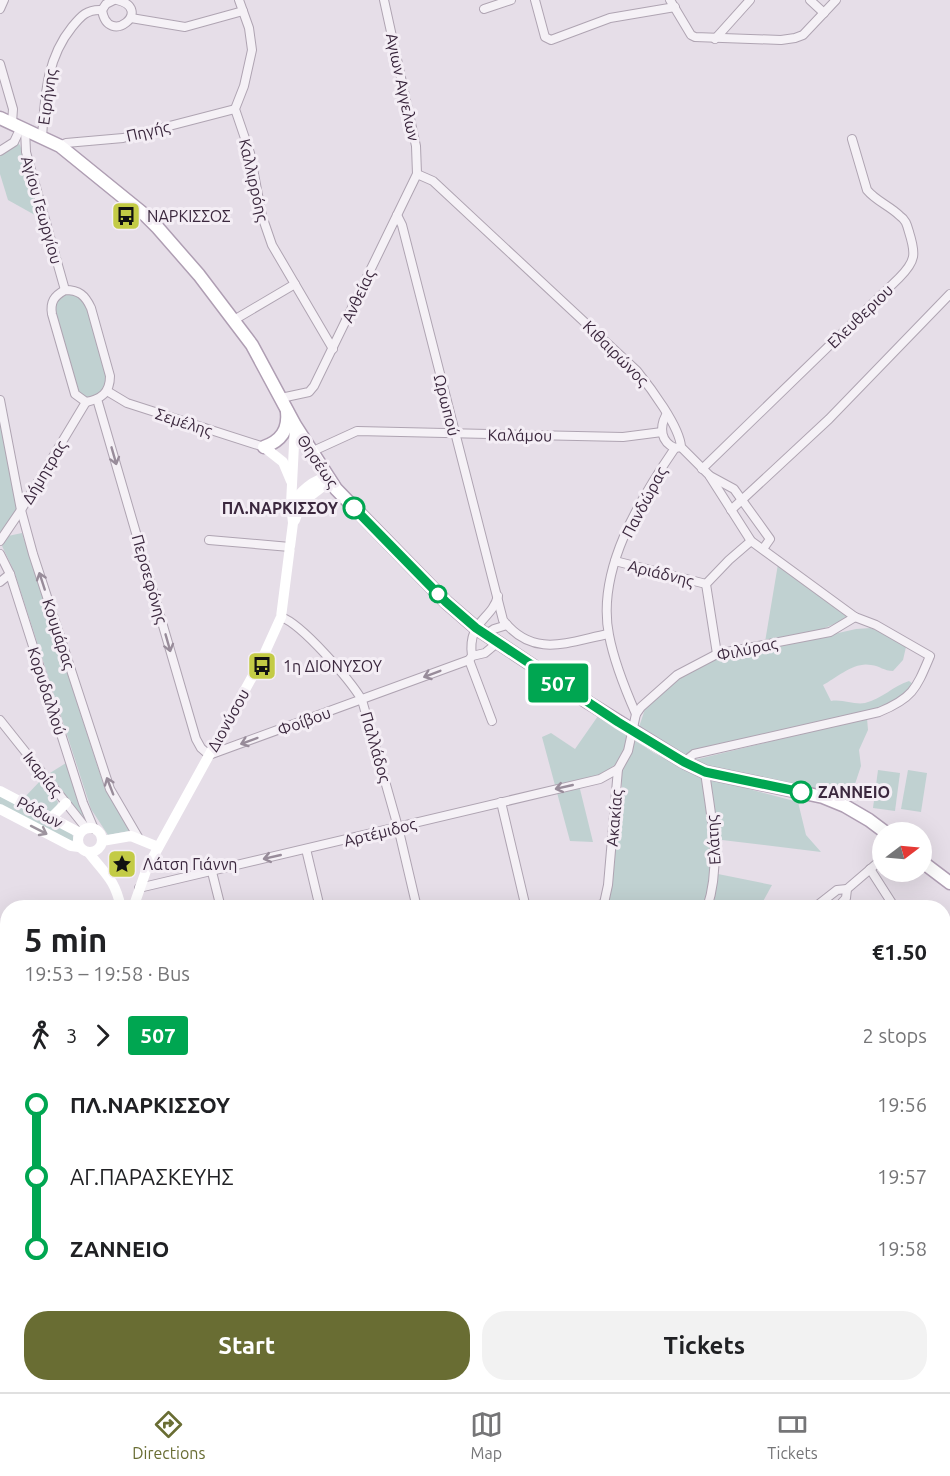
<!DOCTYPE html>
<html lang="en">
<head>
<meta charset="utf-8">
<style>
	:root { --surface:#fff; --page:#f2f2f2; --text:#202124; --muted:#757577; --line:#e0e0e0; --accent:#696d33 }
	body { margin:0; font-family:Ubuntu,sans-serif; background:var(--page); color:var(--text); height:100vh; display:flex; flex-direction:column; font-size:22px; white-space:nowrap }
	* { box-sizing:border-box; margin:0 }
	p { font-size:20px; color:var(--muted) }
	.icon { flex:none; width:33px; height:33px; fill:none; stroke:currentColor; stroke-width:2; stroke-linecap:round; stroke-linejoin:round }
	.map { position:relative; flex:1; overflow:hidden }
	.panel { position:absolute; left:0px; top:900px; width:951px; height:492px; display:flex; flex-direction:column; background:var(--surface); border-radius:24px 24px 0 0; box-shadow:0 6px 24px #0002 }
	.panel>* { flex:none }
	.badge { padding:0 12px; border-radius:4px; font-size:21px; line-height:39px }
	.needle { width:39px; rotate:74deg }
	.controls { position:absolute; left:872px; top:822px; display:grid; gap:12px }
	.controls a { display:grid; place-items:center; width:60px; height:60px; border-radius:50%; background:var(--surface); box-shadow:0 6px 24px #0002; font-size:30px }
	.map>.badge { position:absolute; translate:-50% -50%; box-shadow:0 0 0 3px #fff }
	.legs { display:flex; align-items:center; gap:9px; height:66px; padding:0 24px; font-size:20px }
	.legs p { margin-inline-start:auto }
	.summary { display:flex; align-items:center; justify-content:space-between; height:102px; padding:0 24px }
	h1 { font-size:33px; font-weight:600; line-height:45px }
	.action { display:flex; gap:12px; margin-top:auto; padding:12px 24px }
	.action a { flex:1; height:69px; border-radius:24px; background:var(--accent); color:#fff; font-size:24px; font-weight:600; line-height:69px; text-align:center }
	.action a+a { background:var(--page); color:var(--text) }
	ul { padding:0 24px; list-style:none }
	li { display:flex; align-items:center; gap:21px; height:72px; font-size:22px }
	li i { display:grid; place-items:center; width:9px; height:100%; margin:0 8px; background:currentColor }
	li i::after { content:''; width:15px; height:15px; margin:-8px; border:4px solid; border-radius:50%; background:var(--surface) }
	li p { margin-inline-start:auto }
	li:first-child i { background:linear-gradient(#0000 50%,currentColor 0) }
	li:last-child i { background:linear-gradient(currentColor 50%,#0000 0) }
	.menu { display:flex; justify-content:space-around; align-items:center; height:84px; border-top:2px solid var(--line); background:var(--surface); font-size:16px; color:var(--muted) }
	.menu a { display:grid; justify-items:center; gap:3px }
	.menu .on { color:var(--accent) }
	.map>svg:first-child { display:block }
	.green { fill:#c0d1d1 }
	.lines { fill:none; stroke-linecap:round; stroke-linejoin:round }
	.street-casing { stroke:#afa4b2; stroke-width:10 }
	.primary-casing { stroke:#af9eb3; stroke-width:15 }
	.street { stroke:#f5f1f6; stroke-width:8 }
	.secondary { stroke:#fff; stroke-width:10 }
	.primary { stroke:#fff; stroke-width:12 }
	.oneway { stroke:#988c9a }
	.oneway2 { stroke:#9d949e }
	.line-1-casing { stroke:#fff; stroke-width:14 }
	.line-1 { stroke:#00a651; stroke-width:9 }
	.stop-1-dot { fill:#fff; stroke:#00a651; stroke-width:3 }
	.labels { text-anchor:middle; stroke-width:6; stroke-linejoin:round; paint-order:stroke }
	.street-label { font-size:16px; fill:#3b283e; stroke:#f4eef5 }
	.poi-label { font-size:16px; fill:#3b283e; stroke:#f4eef5; text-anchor:start }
	.stop-label { font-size:16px; font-weight:bold; fill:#3b283e; stroke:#f4eef5; text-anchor:end }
</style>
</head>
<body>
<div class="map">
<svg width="950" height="1392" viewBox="0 0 950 1392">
	<rect width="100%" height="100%" fill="#e6dee8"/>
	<g class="green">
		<polygon points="18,143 20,145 42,219 8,200 0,174 0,154"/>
		<path d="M65 293C71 294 77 295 82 299 88 306 107 370 106 380 104 390 97 396 88 399L79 394 56 314C55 304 56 299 65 293Z"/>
		<polygon points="0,411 18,511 0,537"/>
		<polygon points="22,533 102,780 129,831 108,835 91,809 14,571 2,546 8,536"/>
		<path d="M778 564 847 617C822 633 794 636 765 642Z"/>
		<path d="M871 628 889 636 906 647 903 660 893 671C884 671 880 666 871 665 855 661 836 678 823 685L831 701C843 699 854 705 865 703 882 699 893 686 909 681L913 684C904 697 893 703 878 709L697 750 685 755 639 727 646 706 681 677 713 659 737 652 767 649 856 629Z"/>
		<polygon points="598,716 654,753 699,776 798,802 806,835 821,852 722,840 718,874 772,885 760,907 741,907 723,903 722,908 606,907 609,900 622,788 620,766 616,764 600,776 578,781 593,842 570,841 542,737 551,733 575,749"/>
		<path d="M867 718 868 730 859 750 861 766 850 799C800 781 741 782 694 760Z"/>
		<polygon points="66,763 90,824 86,825 50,773"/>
		<polygon points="878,770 900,773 895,811 873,808"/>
		<polygon points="908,770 927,773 921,812 901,809"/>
		<path d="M42 779 58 802C57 808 54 810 49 812L23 799Z"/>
		<polygon points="0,795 72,833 74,840 71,841 0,806"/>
		<polygon points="0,953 7,958 7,1031 0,1026"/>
	</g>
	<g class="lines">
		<g class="street-casing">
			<g id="street">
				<polyline points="239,0 249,28 252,50 244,86 235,109 250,153 262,216 272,245 333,349"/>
				<polyline points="535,0 545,37 551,40 610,18 675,7"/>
				<polyline points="670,0 691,35 695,37 781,40 795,38 803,35 836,0"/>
				<polyline points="810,0 824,13"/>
				<polyline points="0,9 4,0"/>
				<polyline points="484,9 511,0"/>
				<path d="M102 10C108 48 155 9 117 0"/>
				<polyline points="102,10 106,4 114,0"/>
				<polyline points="131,18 185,27 243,11"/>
				<polyline points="715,39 750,0"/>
				<polyline points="0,64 13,109 12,123"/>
				<polyline points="25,129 26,152 65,290"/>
				<path d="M42 137C45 97 46 59 72 27 81 16 87 9 102 10"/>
				<polyline points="60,146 66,143 123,138 235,109"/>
				<polyline points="0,151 14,142 21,127"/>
				<path d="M417 174 433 181 637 371C650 387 680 427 681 447L709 475 751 541 855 617 876 625 930 656C916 689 913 698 879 712L694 754 684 762"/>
				<path d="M397 215 402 225 503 620C533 659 568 642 608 634"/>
				<path d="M65 290C79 290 85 295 91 308L110 376C110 393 101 399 86 402L75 394 52 314C50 302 54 296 65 290Z"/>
				<polyline points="234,320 295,284"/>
				<polyline points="107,391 127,403 264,447"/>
				<polyline points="281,398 309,392 314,386 417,174 416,146 384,0"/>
				<polyline points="97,399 196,739 201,748 209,755 469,660 472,656 485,653 497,643"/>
				<polyline points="0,400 21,510 33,554 110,789 138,837"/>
				<path d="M666 415C659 428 661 442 675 448"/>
				<polyline points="311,452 357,431 623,437 662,432"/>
				<path d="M702 469 899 278C916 261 916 254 909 232 907 225 906 220 900 216 890 206 876 201 867 190L852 139"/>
				<polyline points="710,476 734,489 770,539 763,549"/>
				<polyline points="731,510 829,419 950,294"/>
				<polyline points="209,540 290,547"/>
				<polyline points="0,541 21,510 86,402"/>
				<polyline points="0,554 10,574 83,803 94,829"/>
				<polyline points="615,561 706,584"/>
				<polyline points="0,582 10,574"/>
				<path d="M281 617C302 624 350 680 362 700L398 827 417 908"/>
				<polyline points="485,635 494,629 507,625"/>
				<polyline points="717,654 706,584 729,560 751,541"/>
				<path d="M472 656C467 621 492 620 498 596"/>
				<polyline points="469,660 492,721"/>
				<path d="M636 714C625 689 614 662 609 635 596 570 640 499 675 448L681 447"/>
				<polyline points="0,720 86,828"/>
				<path d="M705 772C711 817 722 863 707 908"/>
				<polyline points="501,802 526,908"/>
				<polyline points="306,849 320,908"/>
				<polyline points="870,869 895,908"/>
				<polyline points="212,872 221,908"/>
				<polyline points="139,888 600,779 618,769"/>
				<polyline points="585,908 604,904"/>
				<polyline points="603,908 608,885 618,769 628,751 636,714 641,707 677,675 717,654 830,632 855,617"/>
				<polyline points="814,908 837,890 847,889"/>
				<polyline points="837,908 846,898 847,889 882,859"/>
				<polyline points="0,948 8,952"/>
				<polyline points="944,976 950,980"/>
				<polyline points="0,1034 8,1039"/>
				<polyline points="944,1074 950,1070"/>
				<polyline points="0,1107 8,1110"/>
				<polyline points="950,1150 945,1168 950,1229"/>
				<polyline points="0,1176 8,1179"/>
				<polyline points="0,1250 8,1252"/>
				<polyline points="0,1296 8,1298"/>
				<polyline points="944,1333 950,1330"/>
				<polyline points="134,1384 145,1392"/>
				<polyline points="626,1384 635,1392"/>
				<polyline points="805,1384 808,1392"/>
				<polyline points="887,1384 892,1392"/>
				<polyline points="65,1392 71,1384"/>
				<polyline points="217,1392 222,1384"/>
				<polyline points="426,1392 430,1384"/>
				<polyline points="834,1392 848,1384"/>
			</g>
		</g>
		<g class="primary-casing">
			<g id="primary">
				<polyline points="0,118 60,146 145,215 158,228 199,275 252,345 295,425 336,489 446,602 476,628 589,703 684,762 705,772 823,797 845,806 869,820 885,832"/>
				<path d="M264 447C281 441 289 430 287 411"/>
				<polyline points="921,861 950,883"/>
			</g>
		</g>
		<use href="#street" class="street"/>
		<g class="secondary">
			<polyline points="264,447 283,462 291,481"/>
			<path d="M292 504C299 493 314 478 328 478"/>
			<polyline points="295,520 301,503 326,484 328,478"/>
			<polyline points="0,791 80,833"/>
			<polyline points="0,809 71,846 79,847"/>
			<polyline points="51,818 66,803"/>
			<circle cx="90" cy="840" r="12"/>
			<polyline points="102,841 131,836 158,847"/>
			<path d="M89 853C105 874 115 879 121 908"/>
			<polyline points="133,908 147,868 262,659 281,617 293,523 291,504 295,425"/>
			<polyline points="0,1380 8,1364"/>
		</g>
		<use href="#primary" class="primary"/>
	</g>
	<defs><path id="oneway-shaft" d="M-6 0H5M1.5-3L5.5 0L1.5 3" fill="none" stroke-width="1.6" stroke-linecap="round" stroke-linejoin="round" transform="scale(1.5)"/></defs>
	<g class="oneway">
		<use href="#oneway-shaft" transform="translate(114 456) rotate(74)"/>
		<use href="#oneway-shaft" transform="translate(42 581) rotate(-108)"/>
		<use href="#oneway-shaft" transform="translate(168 643) rotate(74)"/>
		<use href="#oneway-shaft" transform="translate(432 674) rotate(159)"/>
		<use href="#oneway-shaft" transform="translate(249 741) rotate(160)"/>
		<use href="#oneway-shaft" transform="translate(110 786) rotate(-111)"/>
		<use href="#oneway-shaft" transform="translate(564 787) rotate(167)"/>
		<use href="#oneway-shaft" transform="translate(272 857) rotate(167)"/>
	</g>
	<use class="oneway2" href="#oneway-shaft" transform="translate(39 830) rotate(27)"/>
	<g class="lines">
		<g class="line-1-casing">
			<polyline id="line-1" points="354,508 446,602 476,628 618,722 684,762 705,772 801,792"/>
		</g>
		<use href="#line-1" class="line-1"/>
	</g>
	<defs>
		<g id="bus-square" transform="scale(1.5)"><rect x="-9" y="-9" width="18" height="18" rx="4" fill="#c3cb45" stroke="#f4eef5"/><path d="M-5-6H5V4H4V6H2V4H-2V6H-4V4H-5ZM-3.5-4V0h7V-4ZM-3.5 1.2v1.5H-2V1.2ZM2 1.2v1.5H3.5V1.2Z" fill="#111"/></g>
		<g id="sight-square" transform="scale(1.5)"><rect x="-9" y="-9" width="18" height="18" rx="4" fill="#c3cb45" stroke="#f4eef5"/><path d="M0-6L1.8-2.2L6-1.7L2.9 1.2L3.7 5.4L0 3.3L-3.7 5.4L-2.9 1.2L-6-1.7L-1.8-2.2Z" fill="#111"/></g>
	</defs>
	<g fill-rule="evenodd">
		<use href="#bus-square" x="126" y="216"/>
		<use href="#bus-square" x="262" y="666"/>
		<use href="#sight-square" x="122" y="864"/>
	</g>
	<g class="stop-1-dot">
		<circle cx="354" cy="508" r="10"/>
		<circle cx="438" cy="594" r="8"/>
		<circle cx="801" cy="792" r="10"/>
	</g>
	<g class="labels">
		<g class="street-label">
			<text transform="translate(403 87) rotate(78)" y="6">Αγιων Αγγελων</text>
			<text transform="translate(47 97) rotate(-82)" y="6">Ειρήνης</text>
			<text transform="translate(148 131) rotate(-13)" y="6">Πηγής</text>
			<text transform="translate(254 180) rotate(77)" y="6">Καλλιρρόης</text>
			<text transform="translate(42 210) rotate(74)" y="6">Αγίου Γεωργίου</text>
			<text transform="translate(358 296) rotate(-65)" y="6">Ανθείας</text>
			<text transform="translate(860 316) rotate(-44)" y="6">Ελευθεριου</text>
			<text transform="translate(616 353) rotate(45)" y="6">Κιθαιρώνος</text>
			<text transform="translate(447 405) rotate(76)" y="6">Ωρωπού</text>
			<text transform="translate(184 422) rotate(18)" y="6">Σεμέλης</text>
			<text transform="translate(520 435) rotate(1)" y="6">Καλάμου</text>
			<text transform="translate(318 461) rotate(56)" y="6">Θησέως</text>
			<text transform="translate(44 472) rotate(-59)" y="6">Δήμητρας</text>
			<text transform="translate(644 502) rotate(-62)" y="6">Πανδώρας</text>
			<text transform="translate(661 573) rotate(14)" y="6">Αριάδνης</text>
			<text transform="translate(150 579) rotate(74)" y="6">Περσεφόνης</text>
			<text transform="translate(59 634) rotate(72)" y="6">Κουμάρας</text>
			<text transform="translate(747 649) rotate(-12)" y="6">Φιλύρας</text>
			<text transform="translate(47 691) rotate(72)" y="6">Κορυδαλλού</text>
			<text transform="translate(228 720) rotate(-61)" y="6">Διονύσου</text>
			<text transform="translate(304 721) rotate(-20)" y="6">Φοίβου</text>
			<text transform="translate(376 747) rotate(74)" y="6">Παλλάδος</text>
			<text transform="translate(43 774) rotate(52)" y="6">Ικαρίας</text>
			<text transform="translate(40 812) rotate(28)" y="6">Ρόδων</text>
			<text transform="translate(614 818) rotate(-85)" y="6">Ακακίας</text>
			<text transform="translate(380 832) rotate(-14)" y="6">Αρτέμιδος</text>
			<text transform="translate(713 840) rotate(-94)" y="6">Ελάτης</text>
		</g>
		<g class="poi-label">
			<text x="147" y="222">ΝΑΡΚΙΣΣΟΣ</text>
			<text x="283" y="672">1η ΔΙΟΝΥΣΟΥ</text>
			<text x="143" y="870">Λάτση Γιάννη</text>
		</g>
		<g class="stop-label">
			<text x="338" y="514">ΠΛ.ΝΑΡΚΙΣΣΟΥ</text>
			<text x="818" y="798" text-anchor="start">ΖΑΝΝΕΙΟ</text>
		</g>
	</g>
</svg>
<div class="controls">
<a><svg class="needle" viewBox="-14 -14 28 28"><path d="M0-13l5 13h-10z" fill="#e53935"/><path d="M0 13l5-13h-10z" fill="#757577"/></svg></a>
</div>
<b class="badge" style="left:558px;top:683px;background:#00a651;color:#fff">507</b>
<section class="panel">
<div class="summary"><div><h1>5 min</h1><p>19:53 – 19:58 · Bus</p></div><b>€1.50</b></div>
<div class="legs"><svg class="icon" aria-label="walk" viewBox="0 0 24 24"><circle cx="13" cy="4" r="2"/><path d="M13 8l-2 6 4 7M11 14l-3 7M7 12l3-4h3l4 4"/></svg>3<svg class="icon" aria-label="forward" viewBox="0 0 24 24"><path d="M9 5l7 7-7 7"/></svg><b class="badge" style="background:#00a651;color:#fff">507</b><p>2 stops</p></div>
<ul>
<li><i style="color:#00a651"></i><b>ΠΛ.ΝΑΡΚΙΣΣΟΥ</b><p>19:56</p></li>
<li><i style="color:#00a651"></i><span>ΑΓ.ΠΑΡΑΣΚΕΥΗΣ</span><p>19:57</p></li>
<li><i style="color:#00a651"></i><b>ΖΑΝΝΕΙΟ</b><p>19:58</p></li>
</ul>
<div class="action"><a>Start</a><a>Tickets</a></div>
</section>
</div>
<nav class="menu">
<a class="on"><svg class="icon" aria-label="directions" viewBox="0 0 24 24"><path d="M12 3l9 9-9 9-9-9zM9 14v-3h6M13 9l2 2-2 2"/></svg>Directions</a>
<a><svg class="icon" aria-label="map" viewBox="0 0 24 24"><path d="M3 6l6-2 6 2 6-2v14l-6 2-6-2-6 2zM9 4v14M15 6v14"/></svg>Map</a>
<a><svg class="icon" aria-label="tickets" viewBox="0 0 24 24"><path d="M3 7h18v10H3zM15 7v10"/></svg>Tickets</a>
</nav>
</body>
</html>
